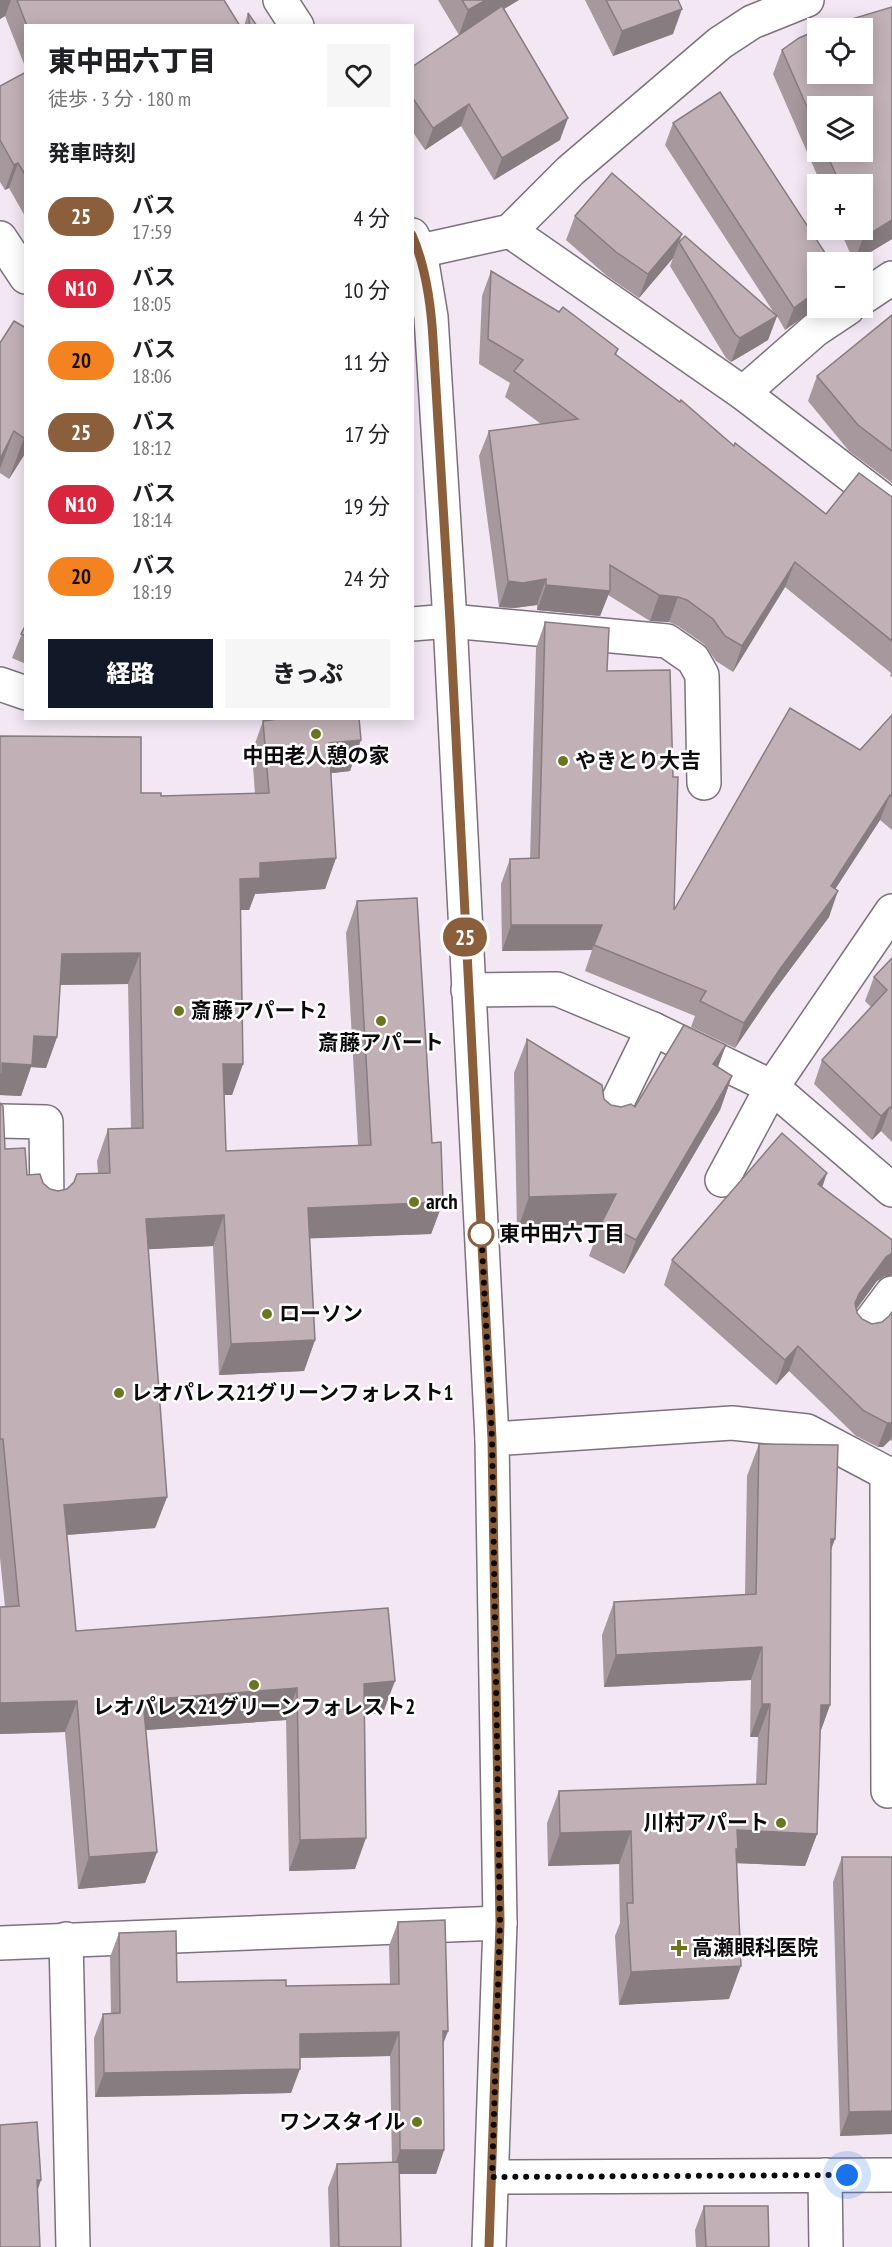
<!DOCTYPE html>
<html lang="ja">
<head>
<meta charset="utf-8">
<style>
	:root { --surface:#fff; --page:#f6f6f6; --text:#202124; --muted:#757577; --accent:#111827 }
	body { margin:0; font-family:"PT Sans Narrow","Noto Sans JP",sans-serif; background:var(--page); color:var(--text); height:100vh; display:flex; flex-direction:column; font-size:22px; white-space:nowrap }
	* { box-sizing:border-box; margin:0 }
	p { font-size:20px; color:var(--muted) }
	.icon { flex:none; width:33px; height:33px; fill:none; stroke:currentColor; stroke-width:2; stroke-linecap:round; stroke-linejoin:round }
	.map { position:relative; flex:1; overflow:hidden }
	.drawer { position:absolute; left:24px; top:24px; width:390px; height:696px; display:flex; flex-direction:column; background:var(--surface); border-radius:0px; box-shadow:0 3px 15px #0003 }
	.drawer>* { flex:none }
	.badge { padding:0 12px; border-radius:20px; font-size:21px; line-height:39px }
	.fabs { position:absolute; left:807px; top:18px; display:grid; gap:12px }
	.fabs a { display:grid; place-items:center; width:66px; height:66px; border-radius:0px; background:var(--surface); box-shadow:0 3px 15px #0003; font-size:30px }
	.you { position:absolute; width:30px; height:30px; margin:-15px; border:4px solid #fff; border-radius:50%; background:#1a73e8; box-shadow:0 0 0 9px #1a73e833 }
	.map>.badge { position:absolute; translate:-50% -50%; box-shadow:0 0 0 3px #fff }
	h2 { padding:0 24px; font-size:22px; line-height:54px }
	.round { display:grid; place-items:center; flex:none; width:63px; height:63px; border-radius:0px; background:var(--page) }
	.head { display:flex; align-items:center; justify-content:space-between; height:102px; padding:0 24px }
	h1 { font-size:28px; font-weight:800; line-height:45px }
	.primary-button { display:flex; gap:12px; margin-top:auto; padding:12px 24px }
	.primary-button a { flex:1; height:69px; border-radius:0px; background:var(--accent); color:#fff; font-size:24px; font-weight:800; line-height:69px; text-align:center }
	.primary-button a+a { background:var(--page); color:var(--text) }
	ul { padding:0; list-style:none }
	li { display:flex; align-items:center; gap:18px; height:72px; padding:0 24px }
	li div { flex:1 }
	li b { display:block; font-size:22px }
	li em { font-style:normal }
	li .badge { min-width:66px; font-weight:700; text-align:center }
	.map>svg:first-child { display:block }
	.lines { fill:none; stroke-linecap:round; stroke-linejoin:round }
	.minor-casing { stroke:#7b727d; stroke-width:36 }
	.tertiary-casing { stroke:#7b727d; stroke-width:36 }
	.minor { stroke:#fff; stroke-width:33 }
	.tertiary { stroke:#fff; stroke-width:33 }
	.wall { fill:#a6989d; fill-rule:evenodd }
	.shaded-wall { fill:#877c80 }
	.building { fill:#c1b1b7; stroke:#877c80; stroke-width:1.5 }
	.line-casing { stroke:#fff; stroke-width:14 }
	.line { stroke:#8b5e3c; stroke-width:9 }
	.walk { stroke:#0d0a0e; stroke-width:6; stroke-dasharray:0 10.8 }
	.poi-dot { fill:#6c751f; stroke:#fff; stroke-width:2 }
	.stop-dot { fill:#fff; stroke:#8b5e3c; stroke-width:3 }
	.labels { text-anchor:middle; stroke-width:5; stroke-linejoin:round; paint-order:stroke }
	.poi-label { font-size:21px; font-weight:bold; fill:#0d0a0e; stroke:#fff; text-anchor:start }
	.stop-label { font-size:21px; font-weight:bold; fill:#0d0a0e; stroke:#fff; text-anchor:start }
</style>
</head>
<body>
<div class="map">
<svg width="892" height="2247" viewBox="0 0 892 2247">
	<rect width="100%" height="100%" fill="#f2e7f3"/>
	<g class="lines">
		<g class="minor-casing">
			<g id="minor">
				<polyline points="510,231 743,393 892,507"/>
				<polyline points="0,238 26,277"/>
				<polyline points="420,251 510,231 570,171 720,43 752,22 807,0"/>
				<polyline points="862,298 892,278"/>
				<polyline points="743,393 815,330 848,308"/>
				<polyline points="412,624 450,621 667,641 693,659 702,675 704,783"/>
				<polyline points="0,684 26,693"/>
				<polyline points="468,990 557,989 653,1029 772,1087 892,1190"/>
				<polyline points="0,1121 46,1122 47,1204"/>
				<polyline points="607,1123 653,1029"/>
				<polyline points="722,1180 772,1087 892,911"/>
				<polyline points="865,1329 892,1293"/>
				<polyline points="492,1439 732,1423 807,1431 892,1476"/>
				<polyline points="887,1473 888,1791"/>
				<polyline points="66,1939 73,2247"/>
				<polyline points="0,1943 500,1923"/>
				<polyline points="825,2175 826,2247"/>
				<polyline points="492,2177 892,2175"/>
			</g>
		</g>
		<g class="tertiary-casing">
			<g id="tertiary">
				<polyline points="280,0 297,26"/>
				<polyline points="412,235 420,251 431,317 450,621 492,1439 500,1923 489,2247"/>
			</g>
		</g>
		<use href="#minor" class="minor"/>
		<use href="#tertiary" class="tertiary"/>
	</g>
	<g class="wall">
		<polygon points="0,0 224,0 240,26 26,26 26,69 5,16 0,19"/>
		<polygon points="438,0 519,0 504,9 560,140 494,180 461,126 425,150 412,131 412,67 459,35"/>
		<polygon points="585,0 678,0 673,34 613,56"/>
		<path d="M892 7V239L854 262 840 230H862V184H821L773 74 782 50ZM818 106 862 152H818Z"/>
		<polygon points="248,13 257,26 244,26"/>
		<polygon points="26,72 26,218 9,188 5,190 0,182 0,86"/>
		<polygon points="673,123 831,262 785,330 777,316 768,340 731,362 726,358 670,266 673,258 639,298 607,276 566,240 575,216 679,242 776,316 665,145"/>
		<polygon points="491,271 618,349 616,355 734,446 826,514 890,497 892,497 892,677 890,676 891,673 785,587 733,672 716,661 704,644 678,626 669,622 650,621 608,595 600,616 537,610 537,605 514,608 499,607 479,456 489,431 541,424 505,397 510,383 479,364 482,296"/>
		<polygon points="892,315 892,483 849,451 808,401 817,376"/>
		<polygon points="14,321 26,452 9,479 0,473 0,343"/>
		<polygon points="545,622 607,671 674,910 860,750 892,715 892,830 880,820 835,889 829,917 771,995 735,1048 691,1027 695,1016 585,971 592,950 502,951 501,884 510,859 530,859 536,648"/>
		<polygon points="26,624 26,664 12,658"/>
		<polygon points="274,718 359,718 350,771 331,773 336,858 325,889 255,894 249,910 240,910 243,1064 232,1095 224,1095 226,1151 358,1145 346,933 357,901 432,1143 443,1202 431,1234 309,1238 315,1340 304,1371 219,1375 213,1246 148,1249 167,1497 155,1528 67,1535 76,1631 383,1713 364,1714 355,1869 289,1871 286,1720 146,1730 157,1852 145,1883 78,1889 65,1732 0,1734 0,1607 5,1607 0,1558 0,1103 5,1149 27,1175 43,1183 50,1189 58,1191 67,1189 73,1183 77,1174 98,1173 97,1161 108,1129 131,1129 128,984 60,985 57,1037 46,1068 31,1067 21,1096 0,1095 0,736 141,793 161,796 255,794 252,752 263,721 274,720"/>
		<polygon points="892,958 892,1142 881,1131 872,1140 814,1084 822,1060 871,1007 865,1001 874,977"/>
		<polygon points="527,1039 611,1105 621,1107 635,1107 726,1045 718,1067 732,1076 720,1110 624,1274 589,1256 599,1229 517,1231 514,1073"/>
		<polygon points="823,1187 885,1276 877,1281 856,1309 857,1313 862,1319 872,1324 882,1322 889,1316 892,1312 892,1441 890,1440 883,1447 878,1447 856,1436 789,1371 776,1385 664,1285 672,1260"/>
		<polygon points="759,1444 831,1551 830,1705 820,1733 817,1834 805,1866 736,1863 729,1999 619,2005 615,1936 620,1923 619,1864 548,1866 547,1823 559,1791 756,1785 758,1737 750,1737 751,1680 604,1687 602,1635 614,1602 745,1595 747,1476"/>
		<polygon points="842,1857 892,1857 892,2134 840,2136 833,1882"/>
		<polygon points="398,1922 448,2031 443,2043 444,2150 436,2174 399,2174 401,2247 330,2247 328,2188 337,2164 392,2163 390,2056 300,2058 291,2093 95,2097 94,2038 103,2014 111,2014 110,1957 119,1933 177,1982 286,1986 390,1984 389,1946"/>
		<polygon points="704,2206 769,2247 696,2247 695,2230"/>
	</g>
	<g class="shaded-wall">
		<polygon points="0,0 11,0 5,16 0,19"/>
		<polygon points="486,0 519,0 459,35 468,10"/>
		<polygon points="682,9 673,34 613,56 622,31"/>
		<polygon points="469,104 461,126 425,150 433,128"/>
		<polygon points="568,118 560,140 494,180 502,158"/>
		<polygon points="18,163 9,188 5,190 14,165"/>
		<polygon points="892,216 892,239 854,262 863,238"/>
		<polygon points="682,234 673,258 639,298 648,274"/>
		<polygon points="818,290 818,307 785,330 794,308"/>
		<polygon points="777,316 768,340 731,362 740,338"/>
		<polygon points="14,431 0,469 0,459"/>
		<polygon points="26,435 26,452 9,479 24,438"/>
		<polygon points="795,562 785,587 733,672 742,646"/>
		<polygon points="546,579 537,605 514,608 499,607 508,581"/>
		<polygon points="546,585 610,591 600,616 537,610"/>
		<polygon points="659,595 678,597 669,622 650,621"/>
		<polygon points="361,740 350,771 317,775 329,743"/>
		<polygon points="890,795 880,820 821,911 831,886"/>
		<polygon points="336,858 325,889 255,894 249,910 228,910 240,879 260,863"/>
		<polygon points="838,891 829,917 771,995 735,1048 744,1023 780,969"/>
		<polygon points="511,925 602,925 592,950 502,951"/>
		<polygon points="140,953 128,984 51,985 62,954"/>
		<polygon points="34,1036 57,1037 46,1068 31,1067 21,1096 0,1095 0,1068 2,1063"/>
		<polygon points="726,1045 713,1079 713,1064"/>
		<polygon points="223,1064 243,1064 232,1095 212,1095"/>
		<polygon points="732,1076 720,1110 624,1274 636,1240"/>
		<polygon points="890,1107 881,1131 872,1140 881,1116"/>
		<polygon points="827,1173 819,1197 818,1184"/>
		<polygon points="616,1194 599,1229 517,1231 529,1197"/>
		<polygon points="443,1202 431,1234 296,1239 308,1208"/>
		<polygon points="224,1215 213,1246 135,1250 146,1219"/>
		<polygon points="892,1253 892,1276 885,1276 877,1281 850,1318 859,1294 886,1257"/>
		<polygon points="315,1340 304,1371 219,1375 231,1344"/>
		<polygon points="798,1346 789,1371 776,1385 785,1360"/>
		<polygon points="887,1423 892,1423 892,1436 890,1440 883,1447 878,1447"/>
		<polygon points="167,1497 155,1528 52,1536 64,1505"/>
		<polygon points="831,1539 835,1539 823,1572"/>
		<polygon points="762,1647 751,1680 604,1687 616,1655"/>
		<polygon points="395,1681 383,1713 352,1715 364,1684"/>
		<polygon points="297,1688 286,1720 132,1731 143,1700"/>
		<polygon points="77,1701 65,1732 0,1734 0,1703"/>
		<polygon points="762,1704 770,1704 758,1737 750,1737"/>
		<polygon points="821,1705 830,1705 818,1738"/>
		<polygon points="737,1830 817,1834 805,1866 733,1863"/>
		<polygon points="631,1831 619,1864 548,1866 560,1833"/>
		<polygon points="366,1838 355,1869 289,1871 300,1840"/>
		<polygon points="157,1852 145,1883 78,1889 89,1857"/>
		<polygon points="741,1966 729,1999 619,2005 631,1972"/>
		<polygon points="443,2031 448,2031 439,2055"/>
		<polygon points="399,2032 390,2056 291,2058 300,2034"/>
		<polygon points="300,2069 291,2093 95,2097 104,2073"/>
		<polygon points="892,2111 892,2134 840,2136 849,2112"/>
		<polygon points="400,2150 444,2150 436,2174 392,2174"/>
		<polygon points="37,2180 41,2180 33,2204"/>
	</g>
	<g class="building">
		<polygon points="17,0 224,0 240,26 27,26"/>
		<polygon points="462,0 486,0 468,10"/>
		<polygon points="606,0 678,0 682,9 622,31"/>
		<polygon points="502,6 568,118 502,158 469,104 433,128 412,97 412,67"/>
		<polygon points="892,7 892,220 863,238 859,230 862,230 862,184 840,184 826,152 862,152 862,106 818,106 818,132 782,50 799,38 818,30 818,74 862,74 862,28 822,28"/>
		<polygon points="248,13 257,26 250,26"/>
		<polygon points="26,72 26,176 18,163 14,165 0,140 0,86"/>
		<polygon points="720,92 831,262 818,262 818,290 794,308 673,123"/>
		<polygon points="612,173 682,234 648,274 616,252 575,216"/>
		<polygon points="685,236 777,316 740,338 735,334 679,242"/>
		<polygon points="491,271 559,312 563,307 618,349 615,354 680,402 681,400 734,446 735,443 826,514 859,473 892,497 892,641 795,562 742,646 725,636 713,619 687,600 678,597 659,595 610,565 610,591 546,585 546,579 523,583 508,581 489,431 578,419 514,371 523,360 488,339"/>
		<polygon points="892,315 892,451 858,425 817,376"/>
		<polygon points="14,321 26,328 26,435 24,438 14,431 0,459 0,343"/>
		<polygon points="545,622 609,628 607,671 670,670 673,777 678,777 674,910 790,708 860,750 892,715 892,797 890,795 831,886 838,891 780,969 744,1023 700,1001 706,991 594,945 602,925 511,925 510,859 539,858"/>
		<polygon points="26,624 26,636 21,634"/>
		<polygon points="286,718 359,718 361,740 329,743 336,858 260,863 260,878 240,879 243,1064 223,1064 226,1151 371,1145 357,901 417,898 432,1143 441,1142 443,1202 308,1208 315,1340 231,1344 224,1215 146,1219 167,1497 64,1505 76,1631 388,1608 395,1681 364,1684 366,1838 300,1840 297,1688 143,1700 157,1852 89,1857 77,1701 0,1703 0,1607 19,1606 3,1439 0,1439 0,1103 3,1106 5,1149 25,1148 27,1175 40,1174 43,1183 50,1189 58,1191 67,1189 74,1182 77,1174 110,1173 108,1129 143,1128 140,953 62,954 57,1037 34,1036 32,1065 2,1063 2,1073 0,1076 0,736 141,737 141,793 161,793 161,796 269,793 263,721"/>
		<polygon points="892,958 892,1109 890,1107 881,1116 822,1060 887,990 874,977"/>
		<polygon points="684,1025 726,1045 713,1064 732,1076 636,1240 602,1222 616,1194 529,1197 527,1039 602,1085 604,1099 611,1105 621,1107 631,1104 635,1107"/>
		<polygon points="782,1133 827,1173 818,1184 892,1240 892,1253 886,1257 859,1294 855,1303 857,1313 862,1319 872,1324 882,1322 889,1316 892,1312 892,1423 887,1423 864,1411 798,1346 785,1360 672,1260"/>
		<polygon points="759,1444 838,1445 835,1539 831,1539 830,1705 821,1705 817,1834 737,1830 738,1849 736,1849 741,1966 631,1972 627,1903 633,1903 631,1831 560,1833 559,1791 766,1784 770,1704 762,1704 762,1647 616,1655 614,1602 756,1594"/>
		<polygon points="842,1857 892,1857 892,2111 849,2112"/>
		<polygon points="445,1920 448,2031 443,2031 444,2150 400,2150 399,2032 300,2034 300,2069 104,2073 103,2014 120,2013 119,1933 176,1931 177,1982 286,1980 286,1986 399,1984 398,1922"/>
		<polygon points="37,2122 41,2180 37,2180 40,2247 0,2247 0,2125"/>
		<polygon points="399,2162 401,2247 339,2247 337,2164"/>
		<polygon points="704,2206 768,2206 769,2247 706,2247"/>
	</g>
	<g class="lines">
		<g class="line-casing">
			<path id="line" d="M412 235C426 267 431 305 433 339L450 621 492 1439 500 1923 489 2247"/>
		</g>
		<use href="#line" class="line"/>
		<polyline class="walk" points="481,1234 481,1226 492,1439 500,1923 492,2177 847,2175"/>
	</g>
	<g class="poi-dot">
		<circle cx="316" cy="734" r="6"/>
		<circle cx="563" cy="761" r="6"/>
		<circle cx="179" cy="1011" r="6"/>
		<circle cx="381" cy="1021" r="6"/>
		<circle cx="414" cy="1202" r="6"/>
		<circle cx="267" cy="1314" r="6"/>
		<circle cx="119" cy="1393" r="6"/>
		<circle cx="254" cy="1685" r="6"/>
		<circle cx="781" cy="1823" r="6"/>
		<path d="M676 1939h6v6h6v6h-6v6h-6v-6h-6v-6h6z"/>
		<circle cx="417" cy="2122" r="6"/>
	</g>
	<circle class="stop-dot" cx="481" cy="1234" r="12"/>
	<g class="labels">
		<g class="poi-label">
			<text x="316" y="763" text-anchor="middle">中田老人憩の家</text>
			<text x="575" y="768">やきとり大吉</text>
			<text x="191" y="1018">斎藤アパート2</text>
			<text x="381" y="1050" text-anchor="middle">斎藤アパート</text>
			<text x="426" y="1209">arch</text>
			<text x="279" y="1321">ローソン</text>
			<text x="131" y="1400">レオパレス21グリーンフォレスト1</text>
			<text x="254" y="1714" text-anchor="middle">レオパレス21グリーンフォレスト2</text>
			<text x="769" y="1830" text-anchor="end">川村アパート</text>
			<text x="692" y="1955">高瀬眼科医院</text>
			<text x="405" y="2129" text-anchor="end">ワンスタイル</text>
		</g>
		<g class="stop-label">
			<text x="499" y="1241">東中田六丁目</text>
		</g>
	</g>
</svg>
<div class="fabs">
<a><svg class="icon" aria-label="locate" viewBox="0 0 24 24"><circle cx="12" cy="12" r="6"/><path d="M12 2v4M12 18v4M2 12h4M18 12h4"/></svg></a>
<a><svg class="icon" aria-label="layers" viewBox="0 0 24 24"><path d="M12 4l9 5-9 5-9-5zM3 14l9 5 9-5"/></svg></a>
<a>+</a>
<a>−</a>
</div>
<div class="you" style="left:847px;top:2175px"></div>
<b class="badge" style="left:465px;top:937px;background:#8b5e3c;color:#fff">25</b>
<section class="drawer">
<div class="head"><div><h1>東中田六丁目</h1><p>徒歩 · 3 分 · 180 m</p></div><a class="round"><svg class="icon" aria-label="heart" viewBox="0 0 24 24"><path d="M12 20l-8-8c-3-5 5-10 8-4 3-6 11-1 8 4z"/></svg></a></div>
<h2>発車時刻</h2>
<ul>
<li><span class="badge" style="background:#8b5e3c;color:#fff">25</span><div><b>バス</b><p>17:59</p></div><em>4 分</em></li>
<li><span class="badge" style="background:#d7263d;color:#fff">N10</span><div><b>バス</b><p>18:05</p></div><em>10 分</em></li>
<li><span class="badge" style="background:#f58220;color:#111">20</span><div><b>バス</b><p>18:06</p></div><em>11 分</em></li>
<li><span class="badge" style="background:#8b5e3c;color:#fff">25</span><div><b>バス</b><p>18:12</p></div><em>17 分</em></li>
<li><span class="badge" style="background:#d7263d;color:#fff">N10</span><div><b>バス</b><p>18:14</p></div><em>19 分</em></li>
<li><span class="badge" style="background:#f58220;color:#111">20</span><div><b>バス</b><p>18:19</p></div><em>24 分</em></li>
</ul>
<div class="primary-button"><a>経路</a><a>きっぷ</a></div>
</section>
</div>
</body>
</html>
